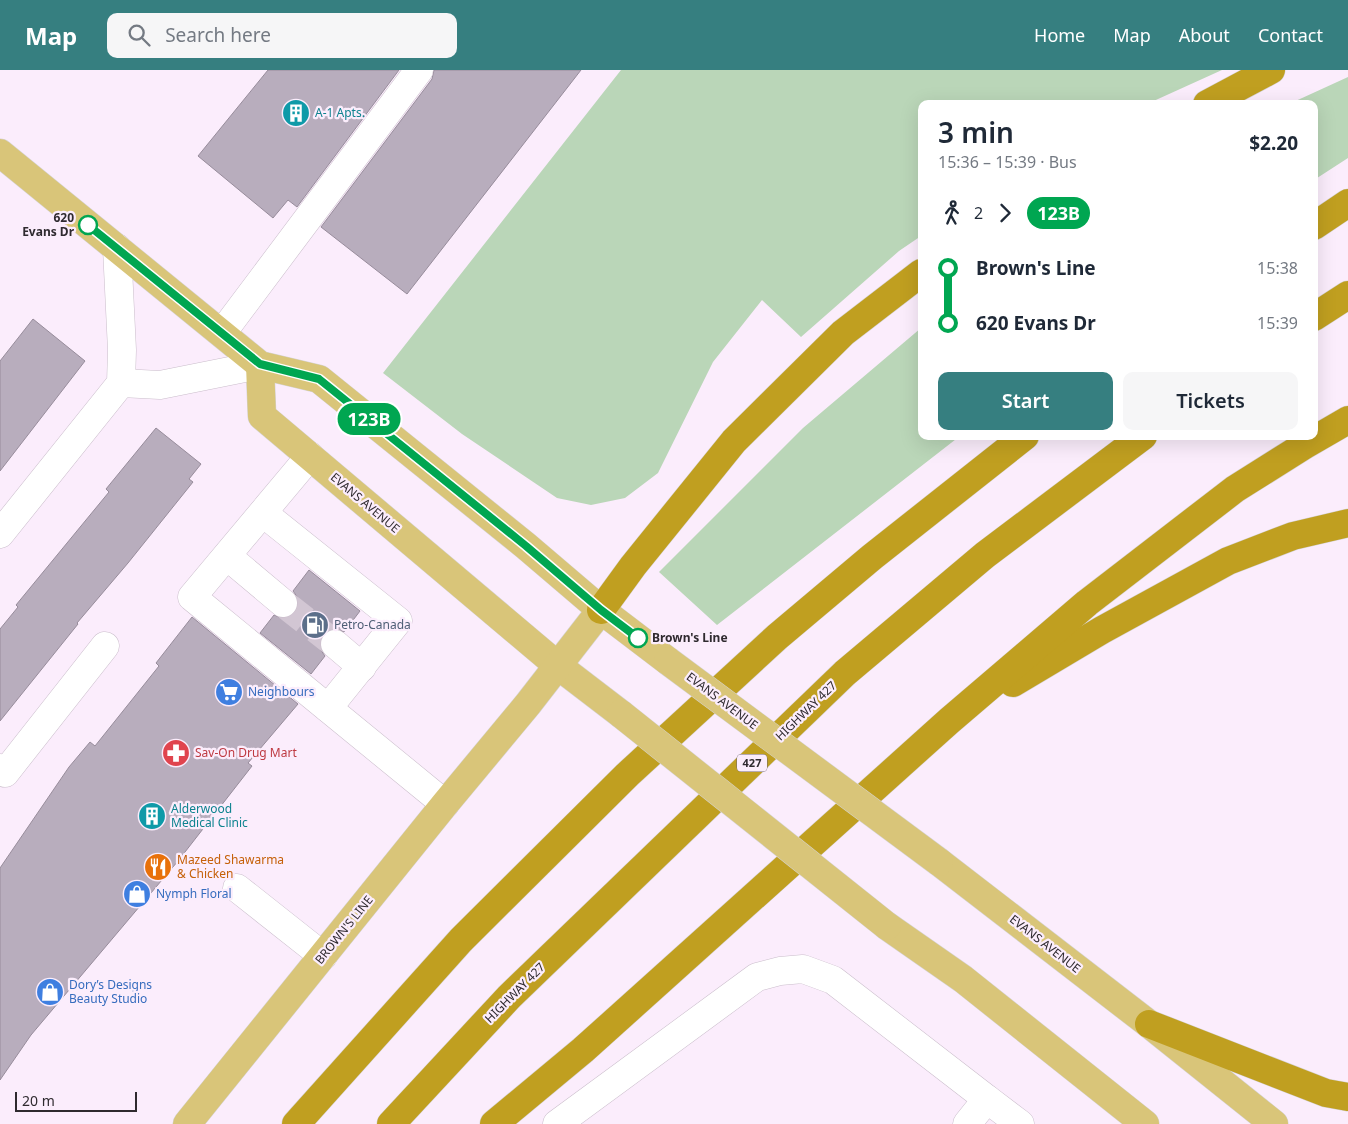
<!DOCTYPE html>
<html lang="en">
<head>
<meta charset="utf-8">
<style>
	:root { --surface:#fff; --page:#f6f6f7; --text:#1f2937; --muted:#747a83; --accent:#367f80 }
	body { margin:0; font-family:"Noto Sans",sans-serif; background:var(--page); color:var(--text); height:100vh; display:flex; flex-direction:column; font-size:19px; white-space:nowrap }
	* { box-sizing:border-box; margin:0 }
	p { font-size:16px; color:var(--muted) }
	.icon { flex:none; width:28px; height:28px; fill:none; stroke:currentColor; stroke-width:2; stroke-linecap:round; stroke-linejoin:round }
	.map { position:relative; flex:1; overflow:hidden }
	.drawer { position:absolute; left:918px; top:30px; width:400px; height:340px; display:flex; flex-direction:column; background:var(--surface); border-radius:10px; box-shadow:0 5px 20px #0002 }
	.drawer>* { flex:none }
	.badge { padding:0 10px; border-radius:16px; font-size:18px; line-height:32px }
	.scale { position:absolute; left:15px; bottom:12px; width:122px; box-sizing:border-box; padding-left:5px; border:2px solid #2f2a2f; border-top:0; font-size:14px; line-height:18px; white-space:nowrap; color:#2f2a2f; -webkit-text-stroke:4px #fbedfc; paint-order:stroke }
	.map>.badge { position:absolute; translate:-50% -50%; box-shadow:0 0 0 2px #fff }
	.legs { display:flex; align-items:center; gap:8px; height:55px; padding:0 20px; font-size:16px }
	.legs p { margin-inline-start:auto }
	.overview { display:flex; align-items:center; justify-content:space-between; height:85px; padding:0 20px }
	h1 { font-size:28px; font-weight:600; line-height:38px }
	.button { display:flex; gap:10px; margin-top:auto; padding:10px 20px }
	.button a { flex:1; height:58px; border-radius:10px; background:var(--accent); color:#fff; font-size:20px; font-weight:600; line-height:58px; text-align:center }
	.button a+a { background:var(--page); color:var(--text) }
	ul { padding:0 20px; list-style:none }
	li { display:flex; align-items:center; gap:18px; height:55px; font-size:19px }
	li i { display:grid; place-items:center; width:8px; height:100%; margin:0 6px; background:currentColor }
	li i::after { content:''; width:12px; height:12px; margin:-6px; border:4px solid; border-radius:50%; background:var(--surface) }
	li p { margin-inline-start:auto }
	li:first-child i { background:linear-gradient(#0000 50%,currentColor 0) }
	li:last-child i { background:linear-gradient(currentColor 50%,#0000 0) }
	header { display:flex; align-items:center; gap:30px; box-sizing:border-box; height:70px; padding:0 25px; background:var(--accent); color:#fff }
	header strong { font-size:24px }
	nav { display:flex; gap:28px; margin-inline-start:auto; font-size:18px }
	.search { width:350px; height:45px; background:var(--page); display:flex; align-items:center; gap:12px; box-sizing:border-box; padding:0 18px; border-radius:10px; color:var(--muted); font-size:19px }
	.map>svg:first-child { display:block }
	.green { fill:#bad6b8 }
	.building { fill:#b8adbd; stroke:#978c9b }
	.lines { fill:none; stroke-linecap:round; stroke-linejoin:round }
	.minor-tunnel { stroke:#d2c6d3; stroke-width:28; stroke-dasharray:28 14; stroke-linecap:butt }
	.minor-casing { stroke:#cabdcb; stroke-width:29 }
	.major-casing { stroke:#d5d4d5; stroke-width:29 }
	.highway-casing { stroke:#d5d4d5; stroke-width:29 }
	.minor { stroke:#fff; stroke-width:28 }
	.major { stroke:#d9c579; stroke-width:28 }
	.highway { stroke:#c09f20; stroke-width:28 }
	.major-bridge-casing { stroke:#d5d4d5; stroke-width:29; stroke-linecap:butt }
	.major-bridge { stroke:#d9c579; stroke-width:28 }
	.line-1-casing { stroke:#fff; stroke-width:11 }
	.line-1 { stroke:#00a651; stroke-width:8 }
	.stop-1-dot { fill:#fff; stroke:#00a651; stroke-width:2.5 }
	.labels { text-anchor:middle; stroke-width:4.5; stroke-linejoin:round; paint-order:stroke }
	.shield { fill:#fbedfc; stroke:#6c646c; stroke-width:1 }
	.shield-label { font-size:11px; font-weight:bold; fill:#2f2a2f }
	.culture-label { font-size:12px; fill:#0d838f; stroke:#fbedfc; text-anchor:start }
	.stop-label { font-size:12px; font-weight:bold; fill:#2f2a2f; stroke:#fbedfc; text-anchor:end }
	.street-label { font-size:12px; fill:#2f2a2f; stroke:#fbedfc }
	.service-label { font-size:12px; fill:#4e5e75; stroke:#fbedfc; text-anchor:start }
	.shop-label { font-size:12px; fill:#366cbe; stroke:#fbedfc; text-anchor:start }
	.health-label { font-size:12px; fill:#be3a42; stroke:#fbedfc; text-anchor:start }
	.food-label { font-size:12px; fill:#c56008; stroke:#fbedfc; text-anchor:start }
</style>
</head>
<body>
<header>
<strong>Map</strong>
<div class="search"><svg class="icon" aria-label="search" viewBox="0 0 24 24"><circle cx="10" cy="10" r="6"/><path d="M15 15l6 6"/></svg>Search here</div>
<nav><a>Home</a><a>Map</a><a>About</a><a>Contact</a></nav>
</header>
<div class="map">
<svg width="1348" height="1054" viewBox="0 0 1348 1054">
	<rect width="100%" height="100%" fill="#fbedfc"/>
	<g class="green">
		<polygon points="621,0 1222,0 1147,34 921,34 921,166 899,181 801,267 762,230 713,292 658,403 625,428 591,435 557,428 462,364 383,303"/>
		<polygon points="1348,7 1348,88 1314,110 1314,34 1289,34"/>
		<polygon points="921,258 921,366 960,366 717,555 659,502 803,358"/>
	</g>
	<g class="building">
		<polygon points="268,0 399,0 297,137 288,130 273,148 198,86"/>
		<polygon points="434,0 581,0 407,224 321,157 432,9"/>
		<polygon points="33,249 85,291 0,401 0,291"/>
		<polygon points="156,358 201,394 189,409 193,412 128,493 77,553 78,554 0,651 0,559 18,537 16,535 109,422 106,419"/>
		<polygon points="309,500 360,541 344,562 337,559 330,559 323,564 320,572 320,579 325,586 311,604 260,563 274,545 281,548 288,548 295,543 298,535 298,528 293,521"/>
		<polygon points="192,547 298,634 248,693 252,696 178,791 31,965 0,1010 0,798 69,697 90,672 95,676 159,596 156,593"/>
	</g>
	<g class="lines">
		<polyline class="minor-tunnel" points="283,533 335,574"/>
		<g class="minor-casing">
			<g id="minor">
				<polyline points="222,263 419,0"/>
				<polyline points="121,313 160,315 260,295"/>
				<polyline points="310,386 192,527 445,734"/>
				<polyline points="263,443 398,551 328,638"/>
				<polyline points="0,464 121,313 122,280 117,178"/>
				<polyline points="227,486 283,533"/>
				<polyline points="335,574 362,597"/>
				<polyline points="0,698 5,703 105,576"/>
				<polyline points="237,818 323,886"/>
				<polyline points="557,1054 757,907 780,901 803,899 833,910 987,1029"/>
				<polyline points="967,1054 987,1029 1020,1054"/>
			</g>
		</g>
		<g class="major-casing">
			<g id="major">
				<polyline points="0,83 260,295 319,309 526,476 601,540 668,591"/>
				<polyline points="260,295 262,346 557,595 621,644"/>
				<polyline points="939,792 1149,954 1274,1054"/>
				<polyline points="887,856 963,909 1145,1054"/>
				<polyline points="187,1054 445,734 528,634 601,540"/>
			</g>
		</g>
		<g class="highway-casing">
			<g id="highway">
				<polyline points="1207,34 1271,0"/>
				<polyline points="1314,156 1348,133"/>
				<polyline points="1314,247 1348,225"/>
				<polyline points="601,540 633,496 734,371 843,263 921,203"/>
				<polyline points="1013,613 1102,560 1228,491 1293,466 1348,453"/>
				<polyline points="1149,954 1326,1023 1348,1027"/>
				<polyline points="296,1054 461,870 627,705 777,567 872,487 1025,366"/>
				<polyline points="391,1054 509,927 845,603 985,485 1143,366"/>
				<polyline points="494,1054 583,980 949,651 1087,533 1235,419 1305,375 1348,350"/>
			</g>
		</g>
		<use href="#minor" class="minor"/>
		<use href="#major" class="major"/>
		<use href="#highway" class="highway"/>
		<g class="major-bridge-casing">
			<g id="major-bridge">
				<polyline points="668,591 939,792"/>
				<polyline points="621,644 887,856"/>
			</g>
		</g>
		<use href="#major-bridge" class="major-bridge"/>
	</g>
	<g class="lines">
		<g class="line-1-casing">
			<polyline id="line-1" points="88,155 260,294 319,309 526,476 601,540 638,568"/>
		</g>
		<use href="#line-1" class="line-1"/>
	</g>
	<defs>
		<g id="building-disc" transform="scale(1.4375)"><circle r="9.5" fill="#0f9aa8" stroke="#fbedfc"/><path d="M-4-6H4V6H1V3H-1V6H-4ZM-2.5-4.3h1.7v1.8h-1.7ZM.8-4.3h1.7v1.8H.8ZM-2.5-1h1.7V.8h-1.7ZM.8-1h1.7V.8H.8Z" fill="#fff"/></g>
		<g id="fuel-disc" transform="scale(1.4375)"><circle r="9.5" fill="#5c6f8a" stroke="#fbedfc"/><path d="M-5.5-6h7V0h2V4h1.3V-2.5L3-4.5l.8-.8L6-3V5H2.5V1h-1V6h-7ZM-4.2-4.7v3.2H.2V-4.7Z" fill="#fff"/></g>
		<g id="supermarket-disc" transform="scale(1.4375)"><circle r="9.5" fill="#3f7fe0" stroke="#fbedfc"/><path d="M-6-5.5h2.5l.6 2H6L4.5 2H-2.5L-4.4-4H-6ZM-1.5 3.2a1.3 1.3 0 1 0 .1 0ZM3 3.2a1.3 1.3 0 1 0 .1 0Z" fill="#fff"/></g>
		<g id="pharmacy-disc" transform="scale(1.4375)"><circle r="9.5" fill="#e0444e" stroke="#fbedfc"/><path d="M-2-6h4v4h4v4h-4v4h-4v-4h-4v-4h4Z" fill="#fff"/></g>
		<g id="restaurant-disc" transform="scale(1.4375)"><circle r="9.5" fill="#e8710a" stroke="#fbedfc"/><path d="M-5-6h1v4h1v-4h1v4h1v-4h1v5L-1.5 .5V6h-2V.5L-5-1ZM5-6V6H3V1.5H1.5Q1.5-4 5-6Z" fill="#fff"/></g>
		<g id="shop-disc" transform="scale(1.4375)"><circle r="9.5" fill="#3f7fe0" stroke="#fbedfc"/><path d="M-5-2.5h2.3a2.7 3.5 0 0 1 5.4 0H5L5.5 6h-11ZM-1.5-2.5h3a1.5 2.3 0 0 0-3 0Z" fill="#fff"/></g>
	</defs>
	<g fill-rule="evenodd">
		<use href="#building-disc" x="296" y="43"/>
		<use href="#fuel-disc" x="315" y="555"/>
		<use href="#supermarket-disc" x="229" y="622"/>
		<use href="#pharmacy-disc" x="176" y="683"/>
		<use href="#building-disc" x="152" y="746"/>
		<use href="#restaurant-disc" x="158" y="797"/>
		<use href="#shop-disc" x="137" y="824"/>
		<use href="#shop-disc" x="50" y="922"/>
	</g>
	<g class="stop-1-dot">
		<circle cx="88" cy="155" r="9"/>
		<circle cx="638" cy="568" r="9"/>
	</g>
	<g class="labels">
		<rect class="shield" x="737" y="684.5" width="30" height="17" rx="4"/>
		<g class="shield-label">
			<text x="752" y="697">427</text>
		</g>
		<g class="culture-label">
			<text x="315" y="47">A-1 Apts.</text>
			<text x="171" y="743">Alderwood<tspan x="171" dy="14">Medical Clinic</tspan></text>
		</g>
		<g class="stop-label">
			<text x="74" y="152">620<tspan x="74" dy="14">Evans Dr</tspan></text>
			<text x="652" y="572" text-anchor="start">Brown's Line</text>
		</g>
		<g class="street-label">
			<text transform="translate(365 433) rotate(40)" y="4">EVANS AVENUE</text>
			<text transform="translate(722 631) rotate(37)" y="4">EVANS AVENUE</text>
			<text transform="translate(806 641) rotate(-44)" y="4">HIGHWAY 427</text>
			<text transform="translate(344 860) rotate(-51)" y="4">BROWN'S LINE</text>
			<text transform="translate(1045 874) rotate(38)" y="4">EVANS AVENUE</text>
			<text transform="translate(515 923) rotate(-45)" y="4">HIGHWAY 427</text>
		</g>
		<g class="service-label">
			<text x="334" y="559">Petro-Canada</text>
		</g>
		<g class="shop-label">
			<text x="248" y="626">Neighbours</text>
			<text x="156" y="828">Nymph Floral</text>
			<text x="69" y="919">Dory’s Designs<tspan x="69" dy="14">Beauty Studio</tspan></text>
		</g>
		<g class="health-label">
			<text x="195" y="687">Sav-On Drug Mart</text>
		</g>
		<g class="food-label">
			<text x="177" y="794">Mazeed Shawarma<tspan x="177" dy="14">&amp; Chicken</tspan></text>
		</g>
	</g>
</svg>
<div class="scale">20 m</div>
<b class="badge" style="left:369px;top:349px;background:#00a651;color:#fff">123B</b>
<section class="drawer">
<div class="overview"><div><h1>3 min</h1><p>15:36 – 15:39 · Bus</p></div><b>$2.20</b></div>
<div class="legs"><svg class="icon" aria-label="walk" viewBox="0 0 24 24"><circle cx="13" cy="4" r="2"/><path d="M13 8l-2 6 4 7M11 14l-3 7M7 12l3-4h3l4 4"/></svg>2<svg class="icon" aria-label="forward" viewBox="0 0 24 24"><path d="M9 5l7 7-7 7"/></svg><b class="badge" style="background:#00a651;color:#fff">123B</b></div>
<ul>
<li><i style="color:#00a651"></i><b>Brown's Line</b><p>15:38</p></li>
<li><i style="color:#00a651"></i><b>620 Evans Dr</b><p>15:39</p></li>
</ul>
<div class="button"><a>Start</a><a>Tickets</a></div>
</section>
</div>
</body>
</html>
